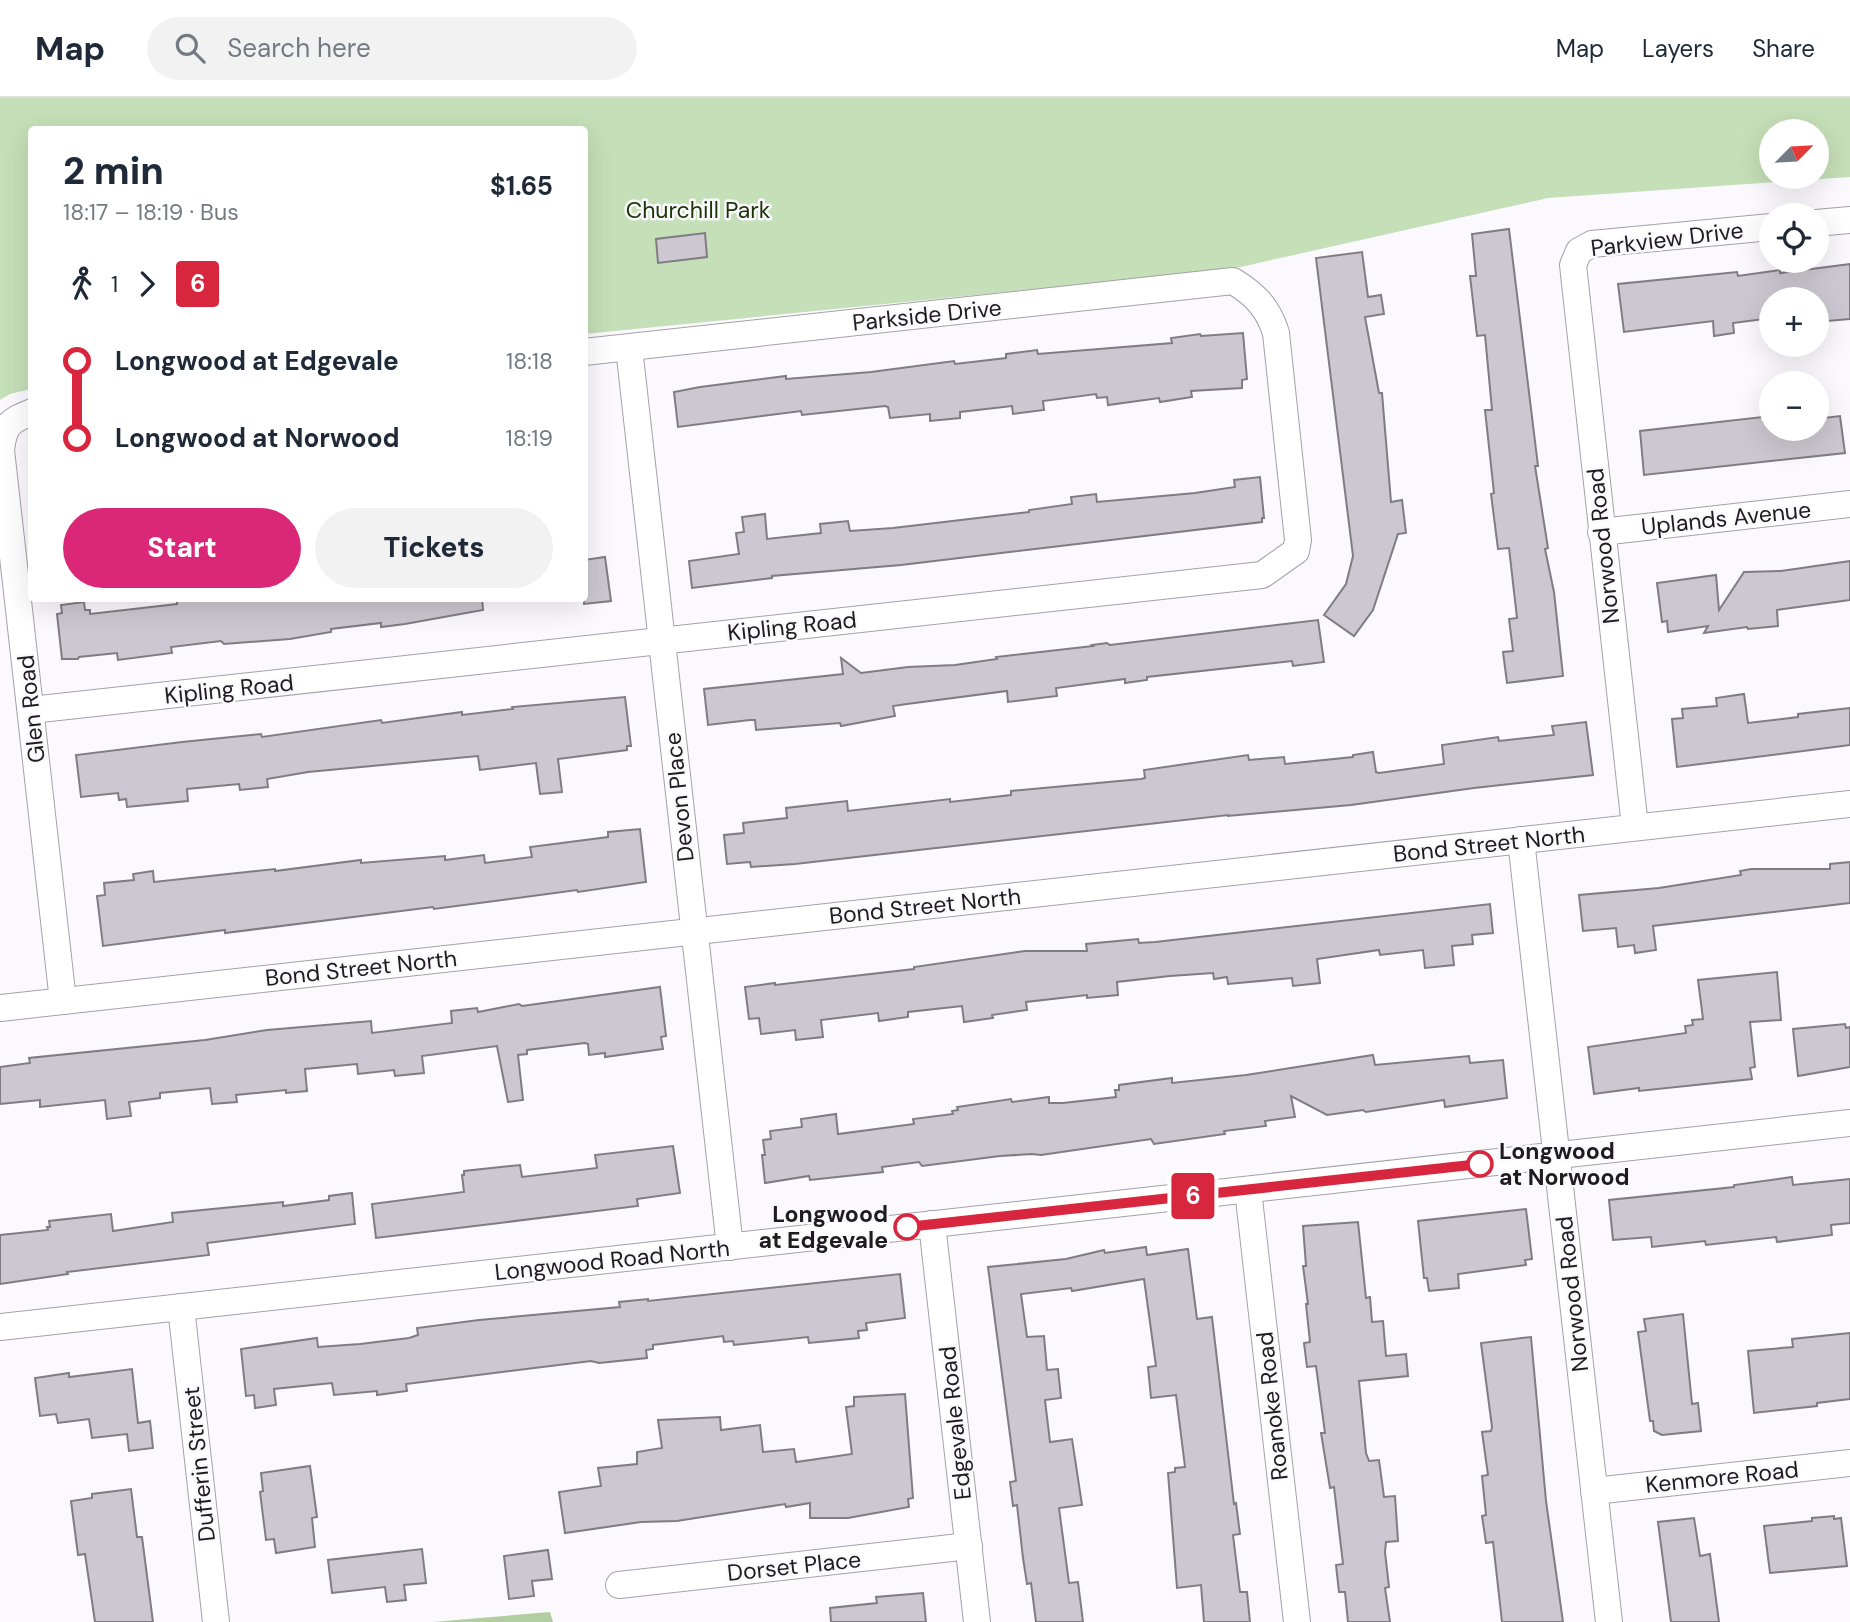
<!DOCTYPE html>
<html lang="en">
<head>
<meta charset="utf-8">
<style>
	:root { --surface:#fff; --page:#f2f2f3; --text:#1f2937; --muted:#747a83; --line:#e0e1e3; --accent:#db2777 }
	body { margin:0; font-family:"DM Sans",sans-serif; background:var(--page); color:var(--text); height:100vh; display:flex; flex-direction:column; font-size:26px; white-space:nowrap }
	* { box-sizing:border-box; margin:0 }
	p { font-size:23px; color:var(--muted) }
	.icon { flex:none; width:38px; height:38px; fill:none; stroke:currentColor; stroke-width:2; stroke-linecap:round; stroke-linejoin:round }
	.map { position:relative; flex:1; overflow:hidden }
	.drawer { position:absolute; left:28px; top:28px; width:560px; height:476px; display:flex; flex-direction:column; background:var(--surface); border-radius:7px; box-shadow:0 7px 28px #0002 }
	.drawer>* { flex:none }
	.badge { padding:0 14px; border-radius:5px; font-size:24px; line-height:46px }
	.needle { width:46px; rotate:66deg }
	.tools { position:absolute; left:1759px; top:21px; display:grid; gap:14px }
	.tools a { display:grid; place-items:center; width:70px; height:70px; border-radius:50%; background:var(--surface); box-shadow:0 7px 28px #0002; font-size:35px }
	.map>.badge { position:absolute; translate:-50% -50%; box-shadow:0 0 0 4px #fff }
	.legs { display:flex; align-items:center; gap:10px; height:77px; padding:0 35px; font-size:23px }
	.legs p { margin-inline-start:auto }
	.head { display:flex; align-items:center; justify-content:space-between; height:119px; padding:0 35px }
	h1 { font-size:38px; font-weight:800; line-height:52px }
	.action { display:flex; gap:14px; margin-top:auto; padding:14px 35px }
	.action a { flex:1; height:80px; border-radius:42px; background:var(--accent); color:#fff; font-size:28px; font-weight:800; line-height:80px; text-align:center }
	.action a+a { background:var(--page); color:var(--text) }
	ul { padding:0 35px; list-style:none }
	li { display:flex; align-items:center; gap:24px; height:77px; font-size:26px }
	li i { display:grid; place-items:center; width:10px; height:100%; margin:0 9px; background:currentColor }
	li i::after { content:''; width:18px; height:18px; margin:-9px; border:5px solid; border-radius:50%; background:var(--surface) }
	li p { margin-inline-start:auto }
	li:first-child i { background:linear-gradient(#0000 50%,currentColor 0) }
	li:last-child i { background:linear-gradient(currentColor 50%,#0000 0) }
	header { display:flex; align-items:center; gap:42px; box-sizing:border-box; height:98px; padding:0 35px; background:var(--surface); border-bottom:2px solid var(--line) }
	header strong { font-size:33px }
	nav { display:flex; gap:38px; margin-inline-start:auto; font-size:24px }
	.search { width:490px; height:63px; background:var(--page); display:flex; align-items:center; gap:18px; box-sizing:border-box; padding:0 24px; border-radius:38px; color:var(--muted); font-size:26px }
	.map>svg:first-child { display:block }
	.green { fill:#c5dfb8; fill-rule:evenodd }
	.forest { fill:#b0cea1 }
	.building { fill:#ccc7d0; stroke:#807c83; stroke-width:2 }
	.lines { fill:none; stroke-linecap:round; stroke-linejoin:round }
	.minor-casing { stroke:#a5a0a9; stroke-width:28 }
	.minor { stroke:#fff; stroke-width:26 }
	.line-1-casing { stroke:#fff; stroke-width:16 }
	.line-1 { stroke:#d7263d; stroke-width:10 }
	.stop-1-dot { fill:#fff; stroke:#d7263d; stroke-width:3.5 }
	.labels { text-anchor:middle; stroke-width:5; stroke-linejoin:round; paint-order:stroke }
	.park-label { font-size:23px; fill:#1a3606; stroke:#fcf9fe }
	.street-label { font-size:23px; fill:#1d1c1f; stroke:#fcf9fe }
	.stop-label { font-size:23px; font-weight:bold; fill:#1d1c1f; stroke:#fcf9fe; text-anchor:start }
</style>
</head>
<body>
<header>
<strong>Map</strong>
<div class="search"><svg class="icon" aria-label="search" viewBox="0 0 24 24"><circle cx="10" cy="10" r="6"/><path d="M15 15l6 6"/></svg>Search here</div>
<nav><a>Map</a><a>Layers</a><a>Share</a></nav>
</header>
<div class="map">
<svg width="1850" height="1524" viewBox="0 0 1850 1524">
	<rect width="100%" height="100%" fill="#fcf9fe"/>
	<path class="green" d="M0 0H1850V79L1548 100 1227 172 585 236 584 32H32L31 291 10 296 0 302ZM1771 33H1816V79H1771Z"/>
	<polygon class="forest" points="550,1514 553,1524 433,1524"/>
	<g class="building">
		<polygon points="1509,131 1538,368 1535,368 1548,450 1545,451 1554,494 1563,578 1507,585 1503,554 1513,553 1509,521 1517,520 1509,450 1498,451 1491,396 1494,395 1485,312 1492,312 1485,237 1477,238 1470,178 1476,178 1472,136"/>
		<polygon points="705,135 707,159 658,165 656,141"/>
		<polygon points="1362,154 1368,199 1381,197 1384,216 1365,219 1379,295 1382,295 1391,404 1402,402 1406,435 1398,436 1373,512 1354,538 1324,517 1346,486 1353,458 1316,160"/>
		<polygon points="1850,166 1850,221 1816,224 1816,201 1771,201 1771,220 1733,225 1734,235 1714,238 1713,223 1624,234 1618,186 1737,174 1738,178 1780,172 1780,175"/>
		<polygon points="1243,235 1247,281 1242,282 1242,290 1191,293 1192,299 1160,304 1159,300 1108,307 1107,299 1097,300 1096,296 1043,303 1044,312 1013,316 1012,308 960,314 960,320 930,323 930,316 890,320 888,309 885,308 802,317 801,313 678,329 674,294 700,289 786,278 786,281 871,274 954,263 955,266 1006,260 1006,256 1037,252 1038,256 1172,245 1171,240 1200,236 1201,238"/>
		<polygon points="1771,318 1771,331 1816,331 1816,321 1840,318 1845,355 1644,377 1640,333"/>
		<polygon points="1260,379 1264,420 1262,420 1262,424 901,467 772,478 772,480 692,490 689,463 739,456 736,435 744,434 742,419 765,416 767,441 821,435 820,426 848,423 850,433 893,430 1029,414 1029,412 1072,406 1071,399 1096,396 1097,404 1195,395 1235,389 1234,382"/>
		<polygon points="605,459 611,503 584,506 584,462"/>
		<polygon points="1850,463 1850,502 1777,512 1778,528 1748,531 1747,529 1704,535 1708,528 1668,534 1667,523 1662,524 1657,485 1716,477 1719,512 1744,474 1781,473"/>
		<polygon points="177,500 482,500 483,512 405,526 381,529 381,525 331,531 331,534 290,541 224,546 221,543 171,549 172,555 118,562 117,555 79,559 78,561 62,561 57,516 62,515 61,507 84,504 85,512 90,512 90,516 177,506"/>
		<polygon points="1318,522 1324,564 1293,568 1292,563 1147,579 1147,582 1125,585 1125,581 1056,590 1057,598 1008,604 1007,593 907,606 893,608 895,618 841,628 840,625 756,632 755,622 750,622 708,627 704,591 843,576 841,560 861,575 908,569 955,567 997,561 996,559 1093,548 1092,547 1107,545 1110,547"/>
		<polygon points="1744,596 1748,625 1798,619 1798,616 1850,610 1850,647 1677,669 1672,621 1683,620 1682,611 1717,608 1716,600"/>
		<polygon points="625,599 631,648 627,648 627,652 558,661 562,694 540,696 536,665 480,672 478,658 308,674 267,681 268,689 240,692 239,686 187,691 188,703 127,709 126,701 119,702 118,695 81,699 76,657 182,644 261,636 262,639 381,622 382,625 462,614 462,617 513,611 512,609"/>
		<polygon points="1586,624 1593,677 1474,690 1351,707 1228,718 1228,717 795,766 751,769 750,764 727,766 724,737 744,735 743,725 787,720 786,710 847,703 848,713 950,701 950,704 1011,697 1011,693 1141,681 1145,680 1144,672 1248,657 1249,662 1284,659 1285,666 1353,659 1353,657 1373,654 1376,674 1379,675 1444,666 1442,647 1498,639 1499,643 1554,637 1552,628"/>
		<polygon points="640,731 646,784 578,794 577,792 434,811 433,809 225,835 225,832 103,848 97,798 105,797 104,785 134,782 133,776 153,773 154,784 275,771 275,773 361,762 361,765 445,758 445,762 484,757 485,765 532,759 530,749 608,739 608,734"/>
		<polygon points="1850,764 1850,805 1653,828 1656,852 1635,855 1634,847 1618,849 1616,830 1583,833 1579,797 1659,790 1741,777 1740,773 1751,771 1830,771 1830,766"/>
		<polygon points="1490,806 1493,835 1472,837 1473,846 1452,848 1454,867 1425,870 1423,852 1380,857 1379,852 1317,861 1320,885 1293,888 1292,880 1228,886 1227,879 1214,881 1213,875 1170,878 1117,884 1118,897 1087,900 1087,897 1026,904 1027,912 992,917 993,920 964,924 962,908 908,914 908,919 879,923 878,915 821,922 823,939 796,942 795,932 761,936 759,920 749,921 745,889 775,885 775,887 914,871 914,869 1025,853 1087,853 1086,846 1138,841 1139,845 1155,844"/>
		<polygon points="1777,874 1781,922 1750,924 1755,969 1750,970 1752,981 1639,993 1639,990 1594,996 1588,949 1686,935 1685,928 1693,927 1692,922 1703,921 1698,882"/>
		<polygon points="660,889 666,938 661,939 663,951 605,959 605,955 589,957 588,946 585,945 527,952 527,956 518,957 523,1002 508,1004 497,948 422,958 424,975 395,978 394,972 358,976 357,966 305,971 307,993 286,995 286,992 236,997 237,1004 212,1006 210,990 160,995 160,1000 129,1004 131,1018 107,1021 105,1002 40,1009 40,1002 0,1006 0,969 30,965 29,960 205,942 267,932 371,923 372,935 452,925 451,913 477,910 478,914 519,906 522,908"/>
		<polygon points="1845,926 1846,930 1850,929 1850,969 1798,978 1793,931"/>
		<polygon points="1373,957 1375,967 1469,958 1470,965 1503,962 1507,1000 1445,1009 1444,1002 1366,1014 1363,1012 1327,1017 1291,998 1295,1019 1265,1023 1266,1028 1224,1033 1225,1036 1154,1046 1151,1041 1041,1057 1032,1056 1000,1058 922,1068 919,1064 882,1069 883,1074 810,1082 809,1078 765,1085 762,1057 765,1057 763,1042 771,1041 770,1033 802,1029 801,1021 836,1016 838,1036 914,1026 913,1021 953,1016 952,1013 958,1012 957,1009 1011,1001 1012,1004 1049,999 1049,1005 1063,1005 1116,999 1115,992 1119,992 1119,987 1172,980 1172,985 1246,977"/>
		<polygon points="673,1048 680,1095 637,1101 638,1108 376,1140 372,1106 464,1094 462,1077 464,1077 464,1073 520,1067 522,1079 597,1070 595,1057"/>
		<polygon points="1792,1079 1793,1087 1850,1081 1850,1125 1831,1127 1832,1137 1777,1144 1776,1139 1706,1147 1705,1143 1652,1149 1651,1139 1613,1142 1609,1102 1734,1089 1734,1087"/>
		<polygon points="352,1095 355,1126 207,1145 209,1157 67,1174 68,1176 0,1186 0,1137 48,1132 47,1129 50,1129 49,1123 111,1116 113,1133 173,1124 172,1115 283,1104 283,1108 329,1102 329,1098"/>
		<polygon points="1526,1111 1532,1161 1525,1162 1526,1167 1458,1176 1459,1190 1429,1193 1427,1180 1424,1180 1418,1123"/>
		<polygon points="1358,1124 1366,1200 1370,1199 1372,1224 1383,1223 1386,1258 1406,1256 1408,1278 1359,1283 1366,1355 1369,1363 1379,1362 1384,1399 1395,1398 1398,1443 1386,1444 1385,1454 1389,1489 1385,1490 1390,1524 1348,1524 1345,1494 1339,1494 1336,1467 1343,1466 1334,1389 1330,1390 1321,1335 1325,1335 1316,1268 1307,1269 1304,1245 1310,1244 1306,1206 1308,1206 1303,1168 1306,1168 1303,1128"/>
		<polygon points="1146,1149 1147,1157 1188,1151 1197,1221 1212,1219 1234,1406 1236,1405 1240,1436 1233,1437 1240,1494 1247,1494 1250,1524 1204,1524 1201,1487 1177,1490 1168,1375 1175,1374 1175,1370 1185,1369 1176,1297 1151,1300 1148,1269 1156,1268 1144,1181 1072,1193 1071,1190 1021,1196 1027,1239 1044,1238 1047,1272 1058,1271 1061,1300 1045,1302 1050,1344 1072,1341 1082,1407 1059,1410 1069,1485 1078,1484 1083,1524 1036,1524 1031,1485 1027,1486 1023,1460 1017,1407 1013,1408 1010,1384 1016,1383 988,1169 1066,1161 1104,1152 1105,1155"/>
		<polygon points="900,1176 905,1220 866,1225 867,1232 858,1233 859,1240 809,1245 808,1239 734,1247 733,1243 724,1244 723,1238 653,1247 653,1251 646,1252 647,1260 599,1265 591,1263 406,1286 407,1293 377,1297 377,1293 334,1297 332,1285 274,1291 276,1307 255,1310 254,1297 246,1298 241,1251 317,1240 318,1249 360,1246 409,1240 418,1237 417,1230 479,1222 620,1209 619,1204 648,1201 648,1203"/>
		<polygon points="1683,1216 1692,1306 1698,1305 1701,1333 1662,1337 1654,1333 1653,1323 1650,1323 1638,1234 1646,1233 1644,1221"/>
		<polygon points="1850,1235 1850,1301 1817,1305 1817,1308 1754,1315 1748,1253 1793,1249 1792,1241"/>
		<polygon points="1531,1239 1546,1403 1563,1524 1502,1524 1493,1444 1486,1445 1482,1418 1486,1417 1482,1378 1488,1377 1482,1334 1491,1333 1492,1329 1481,1245"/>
		<polygon points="132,1271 138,1325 150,1323 153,1350 129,1353 127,1336 92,1340 89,1321 58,1325 56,1316 40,1318 35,1280 69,1275 69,1279"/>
		<polygon points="905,1296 913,1400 908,1401 909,1409 848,1420 810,1420 810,1405 786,1409 785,1406 677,1423 641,1424 565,1435 559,1394 601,1388 598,1370 637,1366 637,1354 662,1350 658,1322 720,1319 721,1332 760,1327 763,1354 794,1351 796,1364 852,1356 846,1309 854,1308 854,1299"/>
		<polygon points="310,1368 317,1419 312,1420 315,1449 276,1455 274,1441 266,1442 260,1394 263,1393 261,1375"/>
		<polygon points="131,1391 137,1439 142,1439 153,1524 95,1524 85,1456 78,1457 71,1403 92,1400 92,1396"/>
		<polygon points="1834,1418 1834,1421 1841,1420 1847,1468 1770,1475 1764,1428 1812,1423 1812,1420"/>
		<polygon points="1694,1420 1700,1458 1710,1456 1719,1524 1671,1524 1658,1424"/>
		<polygon points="422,1451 426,1485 404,1487 406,1502 387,1504 385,1489 332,1495 328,1462"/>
		<polygon points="548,1452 552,1481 532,1483 534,1498 509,1501 504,1458"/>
		<polygon points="923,1495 926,1524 831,1524 830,1510 877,1505 876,1499"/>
	</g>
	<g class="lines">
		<g class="minor-casing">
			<g id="minor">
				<polyline points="1816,125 1850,122"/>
				<polyline points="629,250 730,1149"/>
				<path d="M32 314C9 323 4 327 1 352L63 903"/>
				<polyline points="1601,434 1850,406"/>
				<path d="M31 612 1262 477 1296 453 1298 442 1276 235C1268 210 1256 197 1233 183L584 254"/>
				<polyline points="1635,729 1573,167 1579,153 1592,146 1771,129"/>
				<polyline points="1521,742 1609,1524"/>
				<polyline points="0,910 1850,706"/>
				<polyline points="1248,1092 1297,1524"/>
				<polyline points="932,1126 977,1524"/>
				<polyline points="181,1209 216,1524"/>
				<polyline points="0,1229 1850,1025"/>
				<polyline points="1594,1393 1850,1365"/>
				<polyline points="619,1487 969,1448"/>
			</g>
		</g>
		<use href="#minor" class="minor"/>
	</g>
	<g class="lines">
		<g class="line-1-casing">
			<polyline id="line-1" points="907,1129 1480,1066"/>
		</g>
		<use href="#line-1" class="line-1"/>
	</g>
	<g class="stop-1-dot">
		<circle cx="1480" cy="1066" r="12"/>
		<circle cx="907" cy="1129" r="12"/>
	</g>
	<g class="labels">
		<g class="park-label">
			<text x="698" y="120">Churchill Park</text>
		</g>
		<g class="street-label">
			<text transform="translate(1667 141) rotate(-7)" y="8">Parkview Drive</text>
			<text transform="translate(927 217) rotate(-6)" y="8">Parkside Drive</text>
			<text transform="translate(1726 420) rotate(-6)" y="8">Uplands Avenue</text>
			<text transform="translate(1603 448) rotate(-96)" y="8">Norwood Road</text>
			<text transform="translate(792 528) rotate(-6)" y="8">Kipling Road</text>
			<text transform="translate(229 591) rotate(-6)" y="8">Kipling Road</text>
			<text transform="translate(31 611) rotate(-96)" y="8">Glen Road</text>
			<text transform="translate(679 699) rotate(-96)" y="8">Devon Place</text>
			<text transform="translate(1489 746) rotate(-6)" y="8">Bond Street North</text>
			<text transform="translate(925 808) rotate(-6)" y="8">Bond Street North</text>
			<text transform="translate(361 870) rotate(-6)" y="8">Bond Street North</text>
			<text transform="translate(612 1162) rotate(-6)" y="8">Longwood Road North</text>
			<text transform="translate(1572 1196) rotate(-96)" y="8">Norwood Road</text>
			<text transform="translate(1272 1308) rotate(-96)" y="8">Roanoke Road</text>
			<text transform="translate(955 1325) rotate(-96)" y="8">Edgevale Road</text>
			<text transform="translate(199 1366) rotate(-96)" y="8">Dufferin Street</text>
			<text transform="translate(1722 1379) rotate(-6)" y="8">Kenmore Road</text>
			<text transform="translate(794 1468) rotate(-6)" y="8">Dorset Place</text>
		</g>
		<g class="stop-label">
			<text x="1499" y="1061">Longwood<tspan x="1499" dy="26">at Norwood</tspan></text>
			<text x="888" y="1124" text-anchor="end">Longwood<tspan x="888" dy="26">at Edgevale</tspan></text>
		</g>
	</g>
</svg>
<div class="tools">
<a><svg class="needle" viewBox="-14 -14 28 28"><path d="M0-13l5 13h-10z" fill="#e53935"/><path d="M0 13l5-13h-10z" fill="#747a83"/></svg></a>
<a><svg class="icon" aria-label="locate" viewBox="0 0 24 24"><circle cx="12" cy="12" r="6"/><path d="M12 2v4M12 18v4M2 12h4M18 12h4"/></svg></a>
<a>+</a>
<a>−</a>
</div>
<b class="badge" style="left:1193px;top:1098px;background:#d7263d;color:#fff">6</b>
<section class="drawer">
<div class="head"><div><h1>2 min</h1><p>18:17 – 18:19 · Bus</p></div><b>$1.65</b></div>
<div class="legs"><svg class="icon" aria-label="walk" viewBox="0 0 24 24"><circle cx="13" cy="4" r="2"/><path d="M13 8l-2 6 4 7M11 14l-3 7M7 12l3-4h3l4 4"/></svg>1<svg class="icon" aria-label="forward" viewBox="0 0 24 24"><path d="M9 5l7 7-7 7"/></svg><b class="badge" style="background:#d7263d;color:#fff">6</b></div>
<ul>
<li><i style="color:#d7263d"></i><b>Longwood at Edgevale</b><p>18:18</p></li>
<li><i style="color:#d7263d"></i><b>Longwood at Norwood</b><p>18:19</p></li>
</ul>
<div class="action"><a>Start</a><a>Tickets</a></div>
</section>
</div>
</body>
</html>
